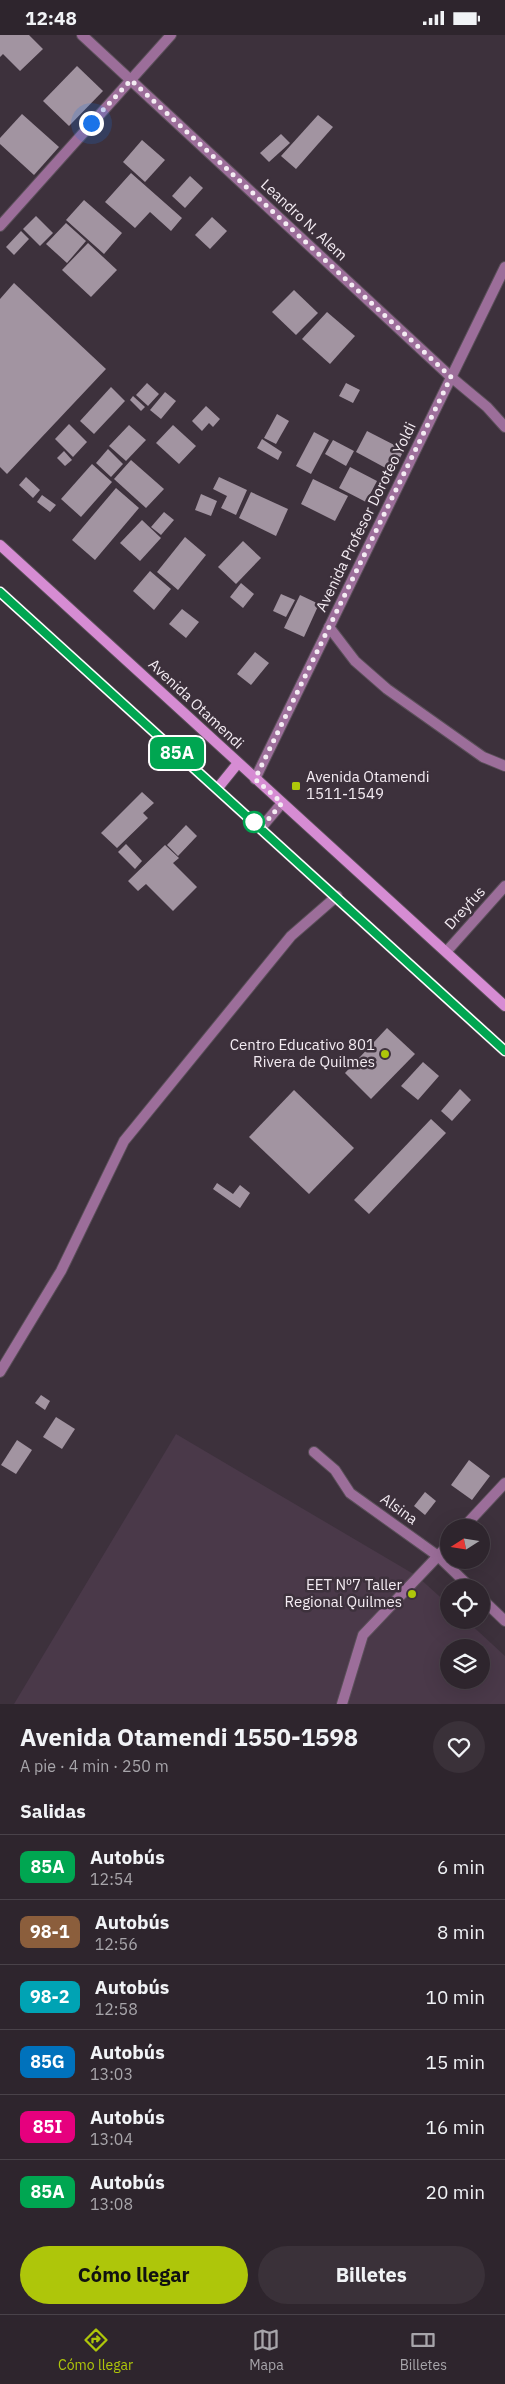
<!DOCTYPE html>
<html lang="es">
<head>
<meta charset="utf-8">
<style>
	:root { --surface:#2e252d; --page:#3a3139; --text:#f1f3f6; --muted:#a7a5aa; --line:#494249; --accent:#aec60a }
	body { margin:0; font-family:"IBM Plex Sans",sans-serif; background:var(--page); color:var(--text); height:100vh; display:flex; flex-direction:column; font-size:19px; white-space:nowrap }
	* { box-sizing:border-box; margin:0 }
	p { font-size:16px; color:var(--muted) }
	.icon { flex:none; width:28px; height:28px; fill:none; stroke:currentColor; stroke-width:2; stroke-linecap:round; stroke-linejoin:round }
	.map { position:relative; height:1669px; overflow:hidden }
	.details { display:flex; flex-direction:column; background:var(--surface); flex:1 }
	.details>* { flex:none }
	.badge { padding:0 10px; border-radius:8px; font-size:18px; line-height:32px }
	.needle { width:32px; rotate:258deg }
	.fabs { position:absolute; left:440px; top:1484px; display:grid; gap:10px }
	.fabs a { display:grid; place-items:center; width:50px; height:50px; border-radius:50%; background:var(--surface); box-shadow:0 5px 20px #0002,0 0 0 1px var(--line); font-size:25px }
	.you { position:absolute; width:25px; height:25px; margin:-12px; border:4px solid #fff; border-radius:50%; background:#1a73e8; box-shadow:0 0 0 8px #1a73e833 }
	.map>.badge { position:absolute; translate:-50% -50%; box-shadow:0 0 0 2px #fff }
	h2 { padding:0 20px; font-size:19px; line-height:45px }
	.round { display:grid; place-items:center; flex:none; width:52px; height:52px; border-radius:26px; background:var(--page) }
	.summary { display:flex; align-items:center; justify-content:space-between; height:85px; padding:0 20px }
	h1 { font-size:24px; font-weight:700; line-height:38px }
	.primary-button { display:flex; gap:10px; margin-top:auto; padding:10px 20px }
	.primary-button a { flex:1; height:58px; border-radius:30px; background:var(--accent); color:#111; font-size:20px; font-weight:700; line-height:58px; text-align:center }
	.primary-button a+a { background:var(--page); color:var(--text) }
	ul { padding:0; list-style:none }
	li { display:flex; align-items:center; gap:15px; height:65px; padding:0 20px; border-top:1px solid var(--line) }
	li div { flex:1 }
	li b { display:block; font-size:19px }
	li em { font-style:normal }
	li .badge { min-width:55px; font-weight:700; text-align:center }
	.status { display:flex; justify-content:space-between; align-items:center; height:35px; padding:0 25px; background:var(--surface); direction:ltr }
	.status svg { height:14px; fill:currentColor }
	.tab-bar { display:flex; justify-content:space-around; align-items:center; height:70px; border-top:1px solid var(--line); background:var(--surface); font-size:14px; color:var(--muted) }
	.tab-bar a { display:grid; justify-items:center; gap:2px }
	.tab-bar .on { color:var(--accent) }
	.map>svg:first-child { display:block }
	.built { fill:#4a3949; fill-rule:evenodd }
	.building { fill:#a294a1 }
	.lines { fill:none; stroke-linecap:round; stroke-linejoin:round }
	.lane-casing { stroke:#5a4f59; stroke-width:12 }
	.street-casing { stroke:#5a4f59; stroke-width:12 }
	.secondary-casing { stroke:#5a4f59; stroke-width:12 }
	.lane { stroke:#9c6e9a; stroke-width:10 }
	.street { stroke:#9c6e9a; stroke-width:10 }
	.secondary { stroke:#d68cd3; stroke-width:10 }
	.line-casing { stroke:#fff; stroke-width:11 }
	.line { stroke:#00a651; stroke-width:8 }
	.walk { stroke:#f4ecf3; stroke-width:5; stroke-dasharray:0 9 }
	.poi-dot { fill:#aec60a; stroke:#3d313c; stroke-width:2 }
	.stop-dot { fill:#fff; stroke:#00a651; stroke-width:2.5 }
	.labels { text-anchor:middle; stroke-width:5; stroke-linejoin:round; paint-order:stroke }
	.street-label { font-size:15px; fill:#f4ecf3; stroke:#3d313c }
	.poi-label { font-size:15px; fill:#f4ecf3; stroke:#3d313c; text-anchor:end }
</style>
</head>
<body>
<div class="status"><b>12:48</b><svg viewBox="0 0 49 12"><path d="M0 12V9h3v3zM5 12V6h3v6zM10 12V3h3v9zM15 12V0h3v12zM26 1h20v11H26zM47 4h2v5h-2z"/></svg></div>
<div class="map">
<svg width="505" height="1669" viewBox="0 0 505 1669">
	<rect width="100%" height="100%" fill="#3d313c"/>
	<path class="built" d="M176 1399 417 1541 449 1570V1585H466L505 1621V1669H14ZM449 1612H481V1645H449Z"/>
	<g class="building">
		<polygon points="0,0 29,0 43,14 20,36 3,19 0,22"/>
		<polygon points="77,31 103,56 69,91 43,66"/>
		<polygon points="22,79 59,112 34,140 0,109 0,103"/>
		<polygon points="318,80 333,92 296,134 281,121"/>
		<polygon points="281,99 290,108 269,127 260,118"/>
		<polygon points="142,105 165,125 145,147 123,127"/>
		<polygon points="131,138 182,183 171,196 150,177 135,193 105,167"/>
		<polygon points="190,141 203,153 185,173 172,161"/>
		<polygon points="84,165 122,198 104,219 66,185"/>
		<polygon points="36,181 53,198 40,211 23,194"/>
		<polygon points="212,182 227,196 210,214 195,200"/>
		<polygon points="66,188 86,206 67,228 46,209"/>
		<polygon points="21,196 29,204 14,220 6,212"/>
		<polygon points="88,208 117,235 91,262 62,235"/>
		<polygon points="14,248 106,334 7,439 0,432 0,264"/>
		<polygon points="294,255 318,278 296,300 272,277"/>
		<polygon points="327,277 355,301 330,329 302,304"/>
		<polygon points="147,348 159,359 148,371 136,360"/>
		<polygon points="346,348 360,355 353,368 339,361"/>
		<polygon points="111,352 125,366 94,399 80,386"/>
		<polygon points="165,357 176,366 161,384 150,375"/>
		<polygon points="133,361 145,372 141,376 130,365"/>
		<polygon points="206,371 220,384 213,392 209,388 202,396 192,386"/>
		<polygon points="277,379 289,386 276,409 264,403"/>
		<polygon points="69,389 87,407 73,422 55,404"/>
		<polygon points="129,390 146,405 126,426 109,411"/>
		<polygon points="173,390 196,411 179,429 156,408"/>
		<polygon points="367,396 404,415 393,437 356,417"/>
		<polygon points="314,397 329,405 311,439 296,431"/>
		<polygon points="262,404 282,417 278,425 257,413"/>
		<polygon points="333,405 354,416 346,431 325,419"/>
		<polygon points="108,414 123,429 111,442 96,428"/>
		<polygon points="64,416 72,425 65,431 57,423"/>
		<polygon points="131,425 164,454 146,473 114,444"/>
		<polygon points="92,429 112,447 81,482 61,464"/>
		<polygon points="350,432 377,446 366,467 339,453"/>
		<polygon points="26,442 40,455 33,463 19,450"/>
		<polygon points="219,442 247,455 236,480 221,473 227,461 213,454"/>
		<polygon points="313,444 348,461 335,486 301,469"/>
		<polygon points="116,453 139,473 95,525 72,505"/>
		<polygon points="251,457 288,474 276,501 239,483"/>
		<polygon points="201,459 217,466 211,481 195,475"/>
		<polygon points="42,460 56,470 50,477 37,467"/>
		<polygon points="164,477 174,485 161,500 151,492"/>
		<polygon points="142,485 161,503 140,526 120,508"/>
		<polygon points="185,502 206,520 178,555 157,537"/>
		<polygon points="243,506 261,523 236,549 218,532"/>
		<polygon points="150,536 171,554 154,575 133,556"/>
		<polygon points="241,548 254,559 243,573 230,562"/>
		<polygon points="281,559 295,565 286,582 273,576"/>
		<polygon points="300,560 319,569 304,602 284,593"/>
		<polygon points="182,574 199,587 186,603 169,589"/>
		<polygon points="255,617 269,628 251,650 237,639"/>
		<polygon points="142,757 154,768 143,778 148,783 117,813 101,798"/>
		<polygon points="186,790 197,801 178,821 167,810"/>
		<polygon points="126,809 142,826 135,834 118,817"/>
		<polygon points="165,810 179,823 173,828 197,852 173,876 146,849 138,856 128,846"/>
		<polygon points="387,993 415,1019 371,1064 345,1038"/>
		<polygon points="423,1027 439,1041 418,1065 401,1051"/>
		<polygon points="460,1054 471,1065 452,1086 441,1076"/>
		<polygon points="294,1055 354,1113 309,1159 249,1102"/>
		<polygon points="431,1084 446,1098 369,1179 354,1165"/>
		<polygon points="217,1148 233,1159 240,1150 250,1158 240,1173 213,1154"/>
		<polygon points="41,1360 50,1366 45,1375 35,1368"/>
		<polygon points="56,1382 75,1394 62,1414 43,1402"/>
		<polygon points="17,1405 32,1415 16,1439 1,1430"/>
		<polygon points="469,1425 490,1441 472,1465 451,1450"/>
		<polygon points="425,1457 436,1466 425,1480 414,1471"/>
	</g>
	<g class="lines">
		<g class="lane-casing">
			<g id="lane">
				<polyline points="329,592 355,626 387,654 483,722 505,731"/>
				<polyline points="342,1669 363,1600 438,1521"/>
			</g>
		</g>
		<g class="street-casing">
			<g id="street">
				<polyline points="82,0 451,342 487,372 505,392"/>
				<polyline points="0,191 171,0"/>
				<polyline points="255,744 505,232"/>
				<polyline points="261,793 282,768"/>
				<polyline points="447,916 505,851"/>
				<polyline points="0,1337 61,1236 124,1106 291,901 337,861"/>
				<polyline points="314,1417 335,1435 350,1458 438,1521 470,1552"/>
				<polyline points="464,1492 505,1448"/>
				<polyline points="438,1521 449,1509"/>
				<polyline points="481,1563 505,1586"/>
			</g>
		</g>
		<g class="secondary-casing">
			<g id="secondary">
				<polyline points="0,510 505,971"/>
				<polyline points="0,557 505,1016"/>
				<polyline points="217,754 238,728"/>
			</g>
		</g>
		<use href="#lane" class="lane"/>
		<use href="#street" class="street"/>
		<use href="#secondary" class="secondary"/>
	</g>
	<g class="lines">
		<g class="line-casing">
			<polyline id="line" points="0,557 505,1016"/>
		</g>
		<use href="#line" class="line"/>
		<polyline class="walk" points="91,88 131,45 451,342 255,744 282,768 261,793 254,787"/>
	</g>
	<g class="poi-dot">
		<rect x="291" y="746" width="10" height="10" rx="2.5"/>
		<circle cx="385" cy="1019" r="5"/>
		<circle cx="412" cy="1559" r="5"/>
	</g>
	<circle class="stop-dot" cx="254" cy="787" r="10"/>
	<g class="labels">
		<g class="street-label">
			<text transform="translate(304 185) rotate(43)" y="5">Leandro N. Alem</text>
			<text transform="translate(366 482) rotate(-64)" y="5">Avenida Profesor Doroteo Yoldi</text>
			<text transform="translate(196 669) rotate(43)" y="5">Avenida Otamendi</text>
			<text transform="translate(465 873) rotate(-48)" y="5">Dreyfus</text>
			<text transform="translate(399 1474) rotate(36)" y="5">Alsina</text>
		</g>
		<g class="poi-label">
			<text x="306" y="747" text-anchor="start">Avenida Otamendi<tspan x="306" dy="17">1511-1549</tspan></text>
			<text x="375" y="1015">Centro Educativo 801<tspan x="375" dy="17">Rivera de Quilmes</tspan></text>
			<text x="402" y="1555">EET Nº7 Taller<tspan x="402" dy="17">Regional Quilmes</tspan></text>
		</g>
	</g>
</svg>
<div class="fabs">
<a><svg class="needle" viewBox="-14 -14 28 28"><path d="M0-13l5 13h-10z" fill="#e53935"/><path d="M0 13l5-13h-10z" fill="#a7a5aa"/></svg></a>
<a><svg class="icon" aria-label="locate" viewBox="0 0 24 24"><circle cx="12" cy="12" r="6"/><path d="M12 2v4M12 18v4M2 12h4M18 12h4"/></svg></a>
<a><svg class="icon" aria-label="layers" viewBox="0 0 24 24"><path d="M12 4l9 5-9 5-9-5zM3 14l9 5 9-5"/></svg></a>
</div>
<div class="you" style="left:91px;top:88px"></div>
<b class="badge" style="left:177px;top:718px;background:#00a651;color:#fff">85A</b>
</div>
<section class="details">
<div class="summary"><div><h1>Avenida Otamendi 1550-1598</h1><p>A pie · 4 min · 250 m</p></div><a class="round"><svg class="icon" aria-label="heart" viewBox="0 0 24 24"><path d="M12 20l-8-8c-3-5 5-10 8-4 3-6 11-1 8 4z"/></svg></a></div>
<h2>Salidas</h2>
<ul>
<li><span class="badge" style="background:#00a651;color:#fff">85A</span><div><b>Autobús</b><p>12:54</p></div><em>6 min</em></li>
<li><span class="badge" style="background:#8b5e3c;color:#fff">98-1</span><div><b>Autobús</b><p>12:56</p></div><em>8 min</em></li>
<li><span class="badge" style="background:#00a3b4;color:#fff">98-2</span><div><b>Autobús</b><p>12:58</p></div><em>10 min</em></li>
<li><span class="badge" style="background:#0072bc;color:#fff">85G</span><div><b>Autobús</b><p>13:03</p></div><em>15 min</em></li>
<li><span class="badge" style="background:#e6007e;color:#fff">85I</span><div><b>Autobús</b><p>13:04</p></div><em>16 min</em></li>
<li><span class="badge" style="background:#00a651;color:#fff">85A</span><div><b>Autobús</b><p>13:08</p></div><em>20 min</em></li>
</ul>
<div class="primary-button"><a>Cómo llegar</a><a>Billetes</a></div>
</section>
<nav class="tab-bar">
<a class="on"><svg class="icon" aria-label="directions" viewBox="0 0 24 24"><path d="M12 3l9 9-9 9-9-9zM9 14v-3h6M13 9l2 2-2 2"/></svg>Cómo llegar</a>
<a><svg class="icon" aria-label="map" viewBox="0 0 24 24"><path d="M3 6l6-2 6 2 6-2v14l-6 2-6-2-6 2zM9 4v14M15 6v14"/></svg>Mapa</a>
<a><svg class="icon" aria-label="tickets" viewBox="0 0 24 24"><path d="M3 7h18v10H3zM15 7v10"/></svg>Billetes</a>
</nav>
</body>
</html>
